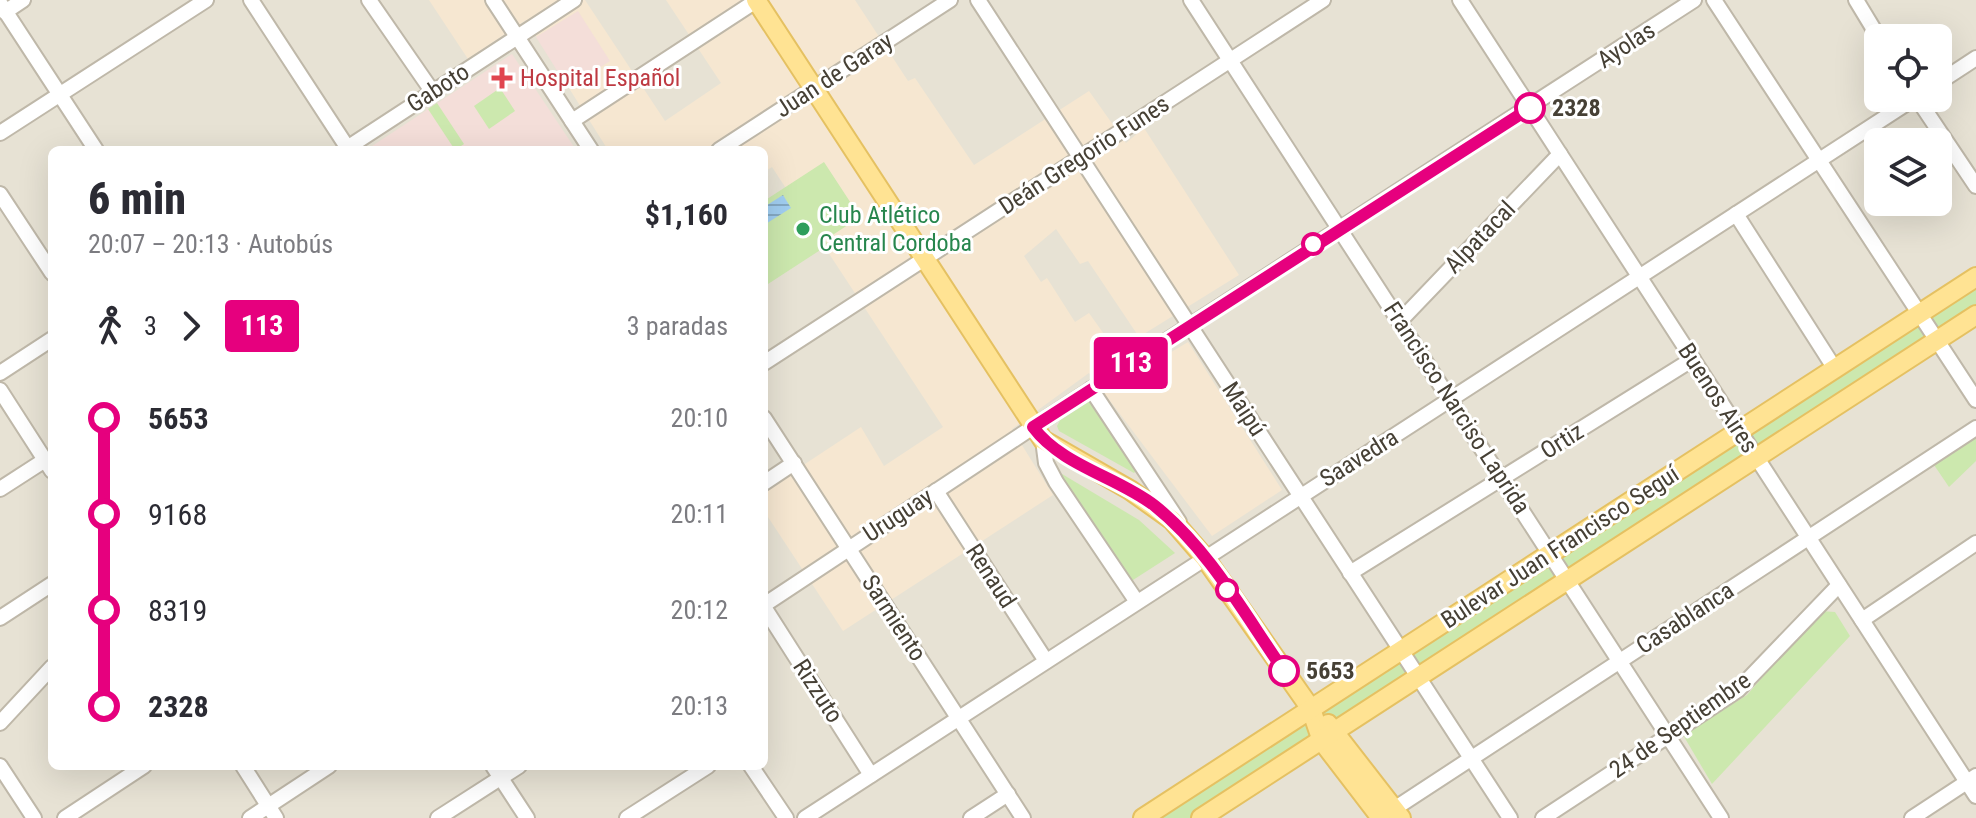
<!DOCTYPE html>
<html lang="es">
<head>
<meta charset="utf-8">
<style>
	:root { --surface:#fff; --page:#f7f7f7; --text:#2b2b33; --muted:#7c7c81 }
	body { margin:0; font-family:"Roboto Condensed",sans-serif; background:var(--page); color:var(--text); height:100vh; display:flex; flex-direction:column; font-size:30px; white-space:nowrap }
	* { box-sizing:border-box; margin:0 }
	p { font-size:26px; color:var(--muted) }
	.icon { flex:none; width:44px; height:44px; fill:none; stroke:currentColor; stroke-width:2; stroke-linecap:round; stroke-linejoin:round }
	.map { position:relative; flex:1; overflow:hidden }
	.side { position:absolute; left:48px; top:146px; width:720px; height:624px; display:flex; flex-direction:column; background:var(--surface); border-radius:12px; box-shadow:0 8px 32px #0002 }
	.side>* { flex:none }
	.badge { padding:0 16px; border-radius:6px; font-size:28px; line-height:52px }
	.controls { position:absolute; left:1864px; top:24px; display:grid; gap:16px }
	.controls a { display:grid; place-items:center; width:88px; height:88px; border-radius:12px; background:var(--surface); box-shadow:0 8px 32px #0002; font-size:40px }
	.map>.badge { position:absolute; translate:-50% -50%; box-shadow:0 0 0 4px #fff }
	.legs { display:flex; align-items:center; gap:12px; height:88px; padding:0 40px; font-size:26px }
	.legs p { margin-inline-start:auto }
	.head { display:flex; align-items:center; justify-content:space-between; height:136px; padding:0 40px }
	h1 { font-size:44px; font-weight:800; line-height:60px }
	ul { padding:0 40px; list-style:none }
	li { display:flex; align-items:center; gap:28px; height:96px; font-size:30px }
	li i { display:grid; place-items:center; width:12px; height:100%; margin:0 10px; background:currentColor }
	li i::after { content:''; width:20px; height:20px; margin:-10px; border:6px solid; border-radius:50%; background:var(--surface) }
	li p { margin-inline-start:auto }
	li:first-child i { background:linear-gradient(#0000 50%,currentColor 0) }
	li:last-child i { background:linear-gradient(currentColor 50%,#0000 0) }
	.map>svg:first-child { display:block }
	.residential { fill:#e7e2d4; fill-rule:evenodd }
	.commercial { fill:#f6e7d1 }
	.medical { fill:#f4ded9 }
	.green { fill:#cce8ae }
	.water { fill:url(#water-rules) }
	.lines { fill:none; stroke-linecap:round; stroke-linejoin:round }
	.minor-casing { stroke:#bfb8a9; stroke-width:18 }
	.major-casing { stroke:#e5c162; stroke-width:22 }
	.minor { stroke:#fff; stroke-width:14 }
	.major { stroke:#ffe393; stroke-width:18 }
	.line-1-casing { stroke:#fff; stroke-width:18 }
	.line-1 { stroke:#e6007e; stroke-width:12 }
	.health-dot { fill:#e0444e; stroke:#fff; stroke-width:3 }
	.stop-1-dot { fill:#fff; stroke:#e6007e; stroke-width:4 }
	.leisure-dot { fill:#2e9e5b; stroke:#fff; stroke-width:3 }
	.labels { text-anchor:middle; stroke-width:6; stroke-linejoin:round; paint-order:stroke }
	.street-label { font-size:24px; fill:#464035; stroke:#fff }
	.health-label { font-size:24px; fill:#be3a42; stroke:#fff; text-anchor:start }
	.stop-label { font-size:24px; font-weight:bold; fill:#464035; stroke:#fff; text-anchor:start }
	.leisure-label { font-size:24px; fill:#27864d; stroke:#fff; text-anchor:start }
</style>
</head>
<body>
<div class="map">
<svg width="1976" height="818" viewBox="0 0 1976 818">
	<defs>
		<pattern id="water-rules" width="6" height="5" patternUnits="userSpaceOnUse" patternTransform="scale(2)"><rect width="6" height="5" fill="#a1cef1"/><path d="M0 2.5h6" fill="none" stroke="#85a9c4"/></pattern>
	</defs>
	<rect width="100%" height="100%" fill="#f3f0e6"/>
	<path class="residential" d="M0 0H1976V818H0ZM1878 38H1938V98H1878ZM1878 142H1938V202H1878ZM52 150H764V766H52Z"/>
	<polygon class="commercial" points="429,0 585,0 665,121 721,83 666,0 855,0 908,81 915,78 974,165 1089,91 1126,143 1144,128 1239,275 1139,337 1088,261 1080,264 1056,229 1024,256 1041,282 1047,278 1075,322 1089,313 1133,375 1188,342 1282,490 1212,536 1089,373 1012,429 1053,495 843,631 764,511 764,491 861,427 884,466 943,427 772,167 764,172 764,150 608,150 526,20 468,59"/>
	<g class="medical">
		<polygon points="578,11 610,61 568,88 536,37"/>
		<polygon points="512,54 576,150 366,150"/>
	</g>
	<g class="green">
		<polygon points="500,88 515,111 489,129 474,106"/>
		<polygon points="437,103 464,144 455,150 428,109"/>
		<polygon points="824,162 860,217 825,240 828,245 768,284 764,278 764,201"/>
		<polygon points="1976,277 1976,315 1201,818 1143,818"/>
		<polygon points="1088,399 1137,470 1134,473 1059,431 1057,426 1063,415"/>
		<polygon points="1976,435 1976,461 1949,487 1932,462"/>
		<polygon points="1062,474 1139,520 1175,553 1133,580 1128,577 1060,476"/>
		<polygon points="1820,611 1835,612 1850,636 1712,784 1683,735 1747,695"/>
	</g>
	<polygon class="water" points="783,195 791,208 764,225 764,207"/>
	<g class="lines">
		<g class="minor-casing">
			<g id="minor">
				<polyline points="251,0 349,150"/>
				<polyline points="369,0 432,91"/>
				<polyline points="493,0 591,150"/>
				<polyline points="978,0 1510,818"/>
				<polyline points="1191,0 1721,818"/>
				<polyline points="1460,0 1976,796"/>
				<polyline points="1714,0 1976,400"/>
				<polyline points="1856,0 1879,38"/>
				<polyline points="0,3 96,150"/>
				<polyline points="5,12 23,0"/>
				<polyline points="1938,83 1976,58"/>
				<polyline points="1917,98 1976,186"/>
				<polyline points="572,121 756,1"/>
				<polyline points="0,133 206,0"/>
				<polyline points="344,150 574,0"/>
				<polyline points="719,150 950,0"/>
				<polyline points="0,194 52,273"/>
				<polyline points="1736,214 1835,369"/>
				<polyline points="1400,321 1560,154"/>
				<polyline points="764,363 1323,0"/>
				<polyline points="0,373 52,339"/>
				<polyline points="1091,389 1179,522"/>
				<polyline points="0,390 52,471"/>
				<polyline points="764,418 1023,818"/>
				<polyline points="1043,440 1046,463 1056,482 1137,602"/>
				<polyline points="764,483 794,463"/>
				<polyline points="0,489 45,460"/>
				<polyline points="936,491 1046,661"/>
				<polyline points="1350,573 1693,359"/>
				<polyline points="764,605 1033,427 1694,0"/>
				<polyline points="764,607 871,775"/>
				<polyline points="0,618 52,584"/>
				<polyline points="1862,620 1976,543"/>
				<polyline points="0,723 52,667"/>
				<polyline points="0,766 34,818"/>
				<polyline points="243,766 276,818"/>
				<polyline points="493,766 527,818"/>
				<polyline points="751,766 786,818"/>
				<polyline points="1394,809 1976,428"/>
				<polyline points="65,818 144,766"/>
				<polyline points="250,818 329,766"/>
				<polyline points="438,818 519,766"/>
				<polyline points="627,818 708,766"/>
				<polyline points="805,818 1915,98"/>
				<polyline points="971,818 1008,794"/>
				<polyline points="1543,818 1738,690 1839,585"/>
				<polyline points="1912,818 1976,776"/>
			</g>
		</g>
		<g class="major-casing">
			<g id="major">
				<polyline points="756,0 1043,440 1130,490 1172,520 1205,558 1311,709 1322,741 1381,818"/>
				<polyline points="1328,724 1401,818"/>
				<polyline points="1143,818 1976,277"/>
				<polyline points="1201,818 1976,315"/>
			</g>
		</g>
		<use href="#minor" class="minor"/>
		<use href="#major" class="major"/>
	</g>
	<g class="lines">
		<g class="line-1-casing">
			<path id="line-1" d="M1284 671C1245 615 1209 549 1155 506 1118 477 1062 466 1033 427L1530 108"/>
		</g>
		<use href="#line-1" class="line-1"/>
	</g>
	<path class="health-dot" d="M498 66h8v8h8v8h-8v8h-8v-8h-8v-8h8z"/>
	<g class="stop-1-dot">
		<circle cx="1530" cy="108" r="14"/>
		<circle cx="1313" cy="244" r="10"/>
		<circle cx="1227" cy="590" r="10"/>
		<circle cx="1284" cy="671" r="14"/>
	</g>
	<circle class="leisure-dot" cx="803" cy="229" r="8"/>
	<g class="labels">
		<g class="street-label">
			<text transform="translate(1626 45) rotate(-33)" y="8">Ayolas</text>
			<text transform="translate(834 75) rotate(-33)" y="8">Juan de Garay</text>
			<text transform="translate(438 88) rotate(-33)" y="8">Gaboto</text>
			<text transform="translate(1084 155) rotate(-33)" y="8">Deán Gregorio Funes</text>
			<text transform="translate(1480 237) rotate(-46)" y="8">Alpatacal</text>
			<text transform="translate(1718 398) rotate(57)" y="8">Buenos Aires</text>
			<text transform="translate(1457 408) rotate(57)" y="8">Francisco Narciso Laprida</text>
			<text transform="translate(1244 409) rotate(57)" y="8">Maipú</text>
			<text transform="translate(1562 441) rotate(-32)" y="8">Ortiz</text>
			<text transform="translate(1359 458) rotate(-32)" y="8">Saavedra</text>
			<text transform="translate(898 515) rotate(-33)" y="8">Uruguay</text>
			<text transform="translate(1560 547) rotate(-33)" y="8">Bulevar Juan Francisco Seguí</text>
			<text transform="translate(991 576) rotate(57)" y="8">Renaud</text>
			<text transform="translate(894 618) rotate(57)" y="8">Sarmiento</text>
			<text transform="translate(1685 618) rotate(-33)" y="8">Casablanca</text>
			<text transform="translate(818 691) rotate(57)" y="8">Rizzuto</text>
			<text transform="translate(1680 725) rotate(-35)" y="8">24 de Septiembre</text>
		</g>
		<g class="health-label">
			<text x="520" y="86">Hospital Español</text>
		</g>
		<g class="stop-label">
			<text x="1552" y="116">2328</text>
			<text x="1306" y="679">5653</text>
		</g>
		<g class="leisure-label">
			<text x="819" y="223">Club Atlético<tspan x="819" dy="28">Central Cordoba</tspan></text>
		</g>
	</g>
</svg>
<div class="controls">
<a><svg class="icon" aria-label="locate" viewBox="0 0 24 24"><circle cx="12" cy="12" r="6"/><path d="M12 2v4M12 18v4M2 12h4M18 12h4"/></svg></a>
<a><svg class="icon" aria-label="layers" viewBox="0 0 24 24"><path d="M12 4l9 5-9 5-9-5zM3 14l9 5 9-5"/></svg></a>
</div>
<b class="badge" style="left:1131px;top:363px;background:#e6007e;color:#fff">113</b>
<section class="side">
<div class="head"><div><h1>6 min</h1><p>20:07 – 20:13 · Autobús</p></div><b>$1,160</b></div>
<div class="legs"><svg class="icon" aria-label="walk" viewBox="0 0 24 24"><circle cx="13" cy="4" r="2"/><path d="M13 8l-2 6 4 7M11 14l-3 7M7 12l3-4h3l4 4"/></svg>3<svg class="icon" aria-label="forward" viewBox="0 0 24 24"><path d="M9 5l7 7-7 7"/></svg><b class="badge" style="background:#e6007e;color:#fff">113</b><p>3 paradas</p></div>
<ul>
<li><i style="color:#e6007e"></i><b>5653</b><p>20:10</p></li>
<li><i style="color:#e6007e"></i><span>9168</span><p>20:11</p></li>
<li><i style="color:#e6007e"></i><span>8319</span><p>20:12</p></li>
<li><i style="color:#e6007e"></i><b>2328</b><p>20:13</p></li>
</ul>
</section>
</div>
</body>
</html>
